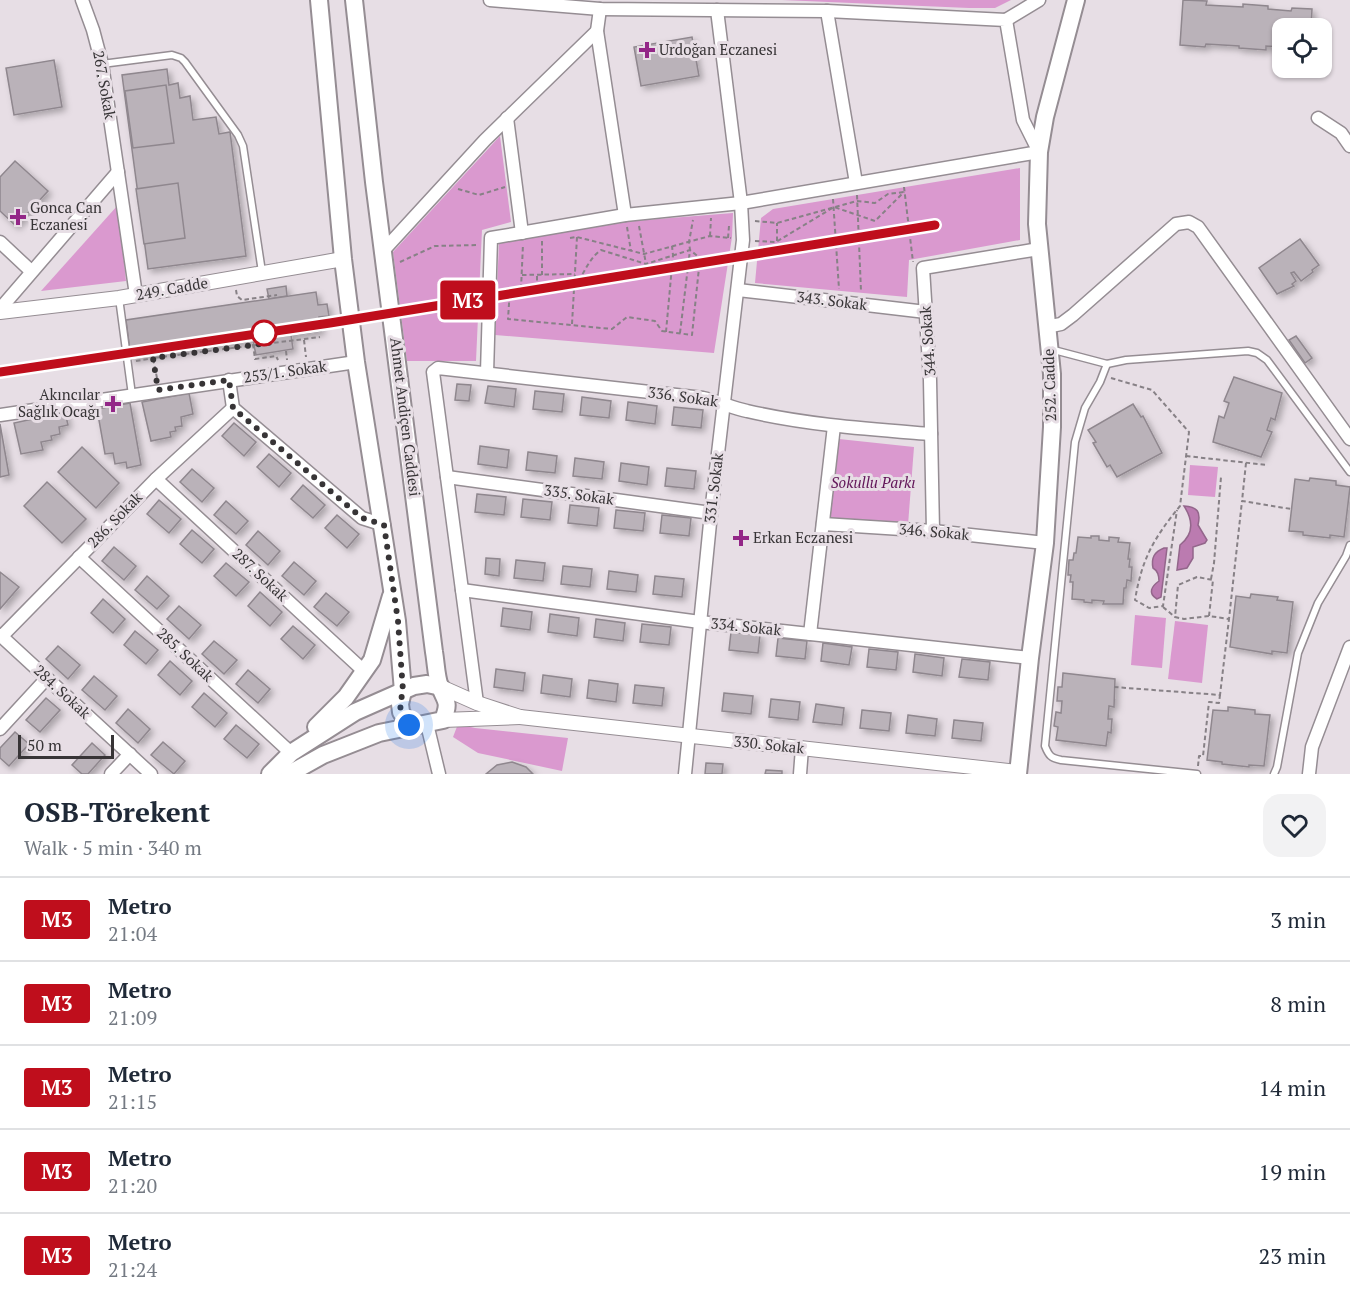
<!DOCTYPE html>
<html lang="en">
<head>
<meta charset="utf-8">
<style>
	:root { --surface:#fff; --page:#f2f2f3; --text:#1f2937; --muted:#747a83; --line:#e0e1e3 }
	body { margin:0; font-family:"PT Serif",serif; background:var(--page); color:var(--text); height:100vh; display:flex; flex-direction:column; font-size:22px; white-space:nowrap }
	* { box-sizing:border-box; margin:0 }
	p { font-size:20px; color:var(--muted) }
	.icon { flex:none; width:33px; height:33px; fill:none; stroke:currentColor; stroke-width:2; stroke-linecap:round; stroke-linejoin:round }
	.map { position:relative; height:774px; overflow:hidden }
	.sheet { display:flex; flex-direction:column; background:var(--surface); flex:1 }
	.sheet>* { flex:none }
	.badge { padding:0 12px; border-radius:4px; font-size:21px; line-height:39px }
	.fabs { position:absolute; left:1272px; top:18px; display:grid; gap:12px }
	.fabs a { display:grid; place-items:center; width:60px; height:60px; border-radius:12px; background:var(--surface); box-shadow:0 2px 4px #0004; font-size:30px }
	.scale { position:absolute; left:18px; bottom:15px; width:96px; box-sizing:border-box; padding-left:6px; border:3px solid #373436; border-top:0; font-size:16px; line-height:21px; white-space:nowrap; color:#373436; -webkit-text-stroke:4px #e7dee5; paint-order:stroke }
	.you { position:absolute; width:30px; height:30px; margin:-15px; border:4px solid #fff; border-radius:50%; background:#1a73e8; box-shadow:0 0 0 9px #1a73e833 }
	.map>.badge { position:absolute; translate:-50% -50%; box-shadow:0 0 0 3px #fff }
	.round { display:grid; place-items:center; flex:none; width:63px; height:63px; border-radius:18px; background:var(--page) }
	.overview { display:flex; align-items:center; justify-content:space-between; height:102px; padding:0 24px }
	h1 { font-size:28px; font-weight:600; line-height:45px }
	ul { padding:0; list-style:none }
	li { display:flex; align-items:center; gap:18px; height:84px; padding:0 24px; border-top:2px solid var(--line) }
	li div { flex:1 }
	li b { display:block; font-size:22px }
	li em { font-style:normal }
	li .badge { min-width:66px; font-weight:700; text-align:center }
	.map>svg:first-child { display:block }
	.green { fill:#da99cf }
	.water { fill:#bb7bb0; stroke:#93668b; stroke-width:1.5 }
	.building { fill:#bab2b9; stroke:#8f878e; stroke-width:1.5; filter:url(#shadow) }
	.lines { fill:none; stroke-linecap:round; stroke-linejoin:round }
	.service-casing { stroke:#958d93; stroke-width:9 }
	.minor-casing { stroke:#958d93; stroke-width:15 }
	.tertiary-casing { stroke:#958d93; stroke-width:16 }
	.secondary-casing { stroke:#958d93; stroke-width:20 }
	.path { stroke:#878186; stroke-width:2; stroke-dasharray:4.5 3; stroke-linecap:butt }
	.service { stroke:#fff; stroke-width:6 }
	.minor { stroke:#fff; stroke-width:12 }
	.tertiary { stroke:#fff; stroke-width:14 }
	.secondary { stroke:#fff; stroke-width:16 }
	.line-casing { stroke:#fff; stroke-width:14 }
	.line { stroke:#bf0e1c; stroke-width:9 }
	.walk { stroke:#373436; stroke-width:6; stroke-dasharray:0 10.8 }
	.poi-dot { fill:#932687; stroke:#e7dee5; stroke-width:2 }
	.stop-dot { fill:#fff; stroke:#bf0e1c; stroke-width:3 }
	.labels { text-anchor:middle; stroke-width:6; stroke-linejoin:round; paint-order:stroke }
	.poi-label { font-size:15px; fill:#373436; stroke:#e7dee5; text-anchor:start }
	.street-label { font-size:15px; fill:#373436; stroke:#e7dee5 }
	.park-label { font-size:15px; font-style:italic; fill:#611458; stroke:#e7dee5 }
</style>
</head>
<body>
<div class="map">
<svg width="1350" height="774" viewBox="0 0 1350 774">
	<defs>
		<filter id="shadow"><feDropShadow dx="3.5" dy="3.5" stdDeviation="3" flood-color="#0004"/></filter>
	</defs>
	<rect width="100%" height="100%" fill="#e7dee5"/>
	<g class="green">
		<polygon points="782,0 1011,0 995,8 969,8"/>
		<polygon points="500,136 511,222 482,230 476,361 407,361 393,252"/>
		<polygon points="1020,168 1020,240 909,260 907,297 755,283 761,218 773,209"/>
		<polygon points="118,205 126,281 41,291"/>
		<polygon points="733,213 732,237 714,353 495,335 499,243 633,221"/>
		<polygon points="839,439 914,447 908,525 830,518"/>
		<polygon points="1190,465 1218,467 1215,497 1188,495"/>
		<polygon points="1135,615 1166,618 1162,668 1131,665"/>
		<polygon points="1175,621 1208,625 1202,683 1168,679"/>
		<polygon points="458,724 475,728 568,738 562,771 478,753 453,737"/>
	</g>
	<g class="water">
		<path d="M1184 506C1198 507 1201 512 1198 525L1207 540 1205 543 1193 547V558L1187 568 1177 570 1180 545C1194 534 1193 520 1184 506Z"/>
		<path d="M1164 548H1167L1161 597 1157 599C1147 593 1152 586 1159 581 1159 575 1158 571 1153 568 1151 558 1154 552 1164 548Z"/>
	</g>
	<g class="building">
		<polygon points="1183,0 1207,1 1206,5 1243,7 1243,4 1268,6 1268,9 1291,11 1292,8 1312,9 1311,28 1282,28 1282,47 1266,46 1266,50 1239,48 1239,46 1206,44 1205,47 1180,45"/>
		<polygon points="692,37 699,76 641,86 634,47"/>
		<polygon points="54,60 62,107 14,115 6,68"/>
		<polygon points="167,69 169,85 178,83 180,98 190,96 193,120 216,117 219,134 230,132 246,256 148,269 122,75"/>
		<polygon points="166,85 174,143 133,148 125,91"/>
		<polygon points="15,161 48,191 16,226 0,211 0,177"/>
		<polygon points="178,183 185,238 144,244 136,189"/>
		<polygon points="1300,239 1319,265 1312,270 1313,272 1301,281 1294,272 1291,273 1296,281 1292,284 1294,286 1277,294 1259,268"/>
		<polygon points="286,286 287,296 269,299 267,289"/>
		<polygon points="316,292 318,305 327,304 329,316 319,317 321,331 131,359 126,320"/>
		<polygon points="291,335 293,349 256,355 253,341"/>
		<polygon points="1296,336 1312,358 1305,363 1289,340"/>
		<polygon points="1234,377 1282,393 1275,420 1271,418 1267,430 1272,432 1261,457 1213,442 1219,416 1224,418 1229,403 1224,401"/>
		<polygon points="457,384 471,385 469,401 455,400"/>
		<polygon points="488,386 516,389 514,407 485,403"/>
		<polygon points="535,391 564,394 562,412 533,409"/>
		<polygon points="189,393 193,414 181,417 182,426 175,427 176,431 170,432 171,437 151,441 142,402"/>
		<polygon points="582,397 611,401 609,418 580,415"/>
		<polygon points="628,402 657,406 655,424 626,420"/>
		<polygon points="130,403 141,465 127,468 126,462 115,464 113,453 105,454 97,409"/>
		<polygon points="1133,404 1141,417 1143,416 1162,453 1117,477 1110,465 1107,467 1093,443 1096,442 1088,430"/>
		<polygon points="674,407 703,410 701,428 672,425"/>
		<polygon points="65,412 68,425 59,427 60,434 51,436 52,440 41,442 43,450 21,454 14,423"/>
		<polygon points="234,423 256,442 244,456 222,436"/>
		<polygon points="0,424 9,475 0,477"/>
		<polygon points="480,446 509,450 507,468 478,464"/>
		<polygon points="82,447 119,483 96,508 58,472"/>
		<polygon points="528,452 557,456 555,473 526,470"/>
		<polygon points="269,454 291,473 279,487 257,467"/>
		<polygon points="575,458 604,462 602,479 573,476"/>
		<polygon points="621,463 649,467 647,485 619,481"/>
		<polygon points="667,468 696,471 694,489 665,486"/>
		<polygon points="192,469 214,488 202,502 180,482"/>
		<polygon points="1310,478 1336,481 1336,485 1350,487 1344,537 1330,535 1330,538 1303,535 1303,532 1289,531 1295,479 1309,481"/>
		<polygon points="47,482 86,519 62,543 24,506"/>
		<polygon points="303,485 325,505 313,518 291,499"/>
		<polygon points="477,494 506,497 504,515 475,512"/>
		<polygon points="523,499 552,502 550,520 521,517"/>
		<polygon points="159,500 181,519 169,533 147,514"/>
		<polygon points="226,501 248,521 236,534 214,515"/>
		<polygon points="570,505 599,508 597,526 568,523"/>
		<polygon points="616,510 645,513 643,531 614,528"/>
		<polygon points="337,515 359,534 347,548 325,528"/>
		<polygon points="662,515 691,518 689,536 660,533"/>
		<polygon points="192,530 214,549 202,563 180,544"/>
		<polygon points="258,531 280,551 268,565 246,545"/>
		<polygon points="1091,536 1099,536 1099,540 1109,541 1109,537 1119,538 1118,542 1130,543 1128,559 1130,559 1129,567 1132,567 1131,581 1127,580 1126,588 1124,588 1123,604 1103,604 1104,601 1092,600 1092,603 1084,602 1084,600 1072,599 1073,582 1070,582 1071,575 1068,575 1069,560 1073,560 1074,553 1076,553 1078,537 1091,538"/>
		<polygon points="114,547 136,566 124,580 102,561"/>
		<polygon points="486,558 500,559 499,576 485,574"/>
		<polygon points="516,560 545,563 543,581 514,578"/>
		<polygon points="294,562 316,581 304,595 282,576"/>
		<polygon points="226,563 249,582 236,596 214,576"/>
		<polygon points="563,566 592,569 590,587 561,584"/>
		<polygon points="609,571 638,575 636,592 607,589"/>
		<polygon points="0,572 19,587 0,609"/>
		<polygon points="147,576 169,596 157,609 135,590"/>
		<polygon points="655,576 684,579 682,597 653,594"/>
		<polygon points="260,592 282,612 270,626 248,606"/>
		<polygon points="326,593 349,612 337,626 314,607"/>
		<polygon points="1251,594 1278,597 1277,600 1293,602 1287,653 1272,651 1272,654 1230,647 1236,596 1250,598"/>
		<polygon points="103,599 125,619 113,633 91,613"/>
		<polygon points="179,606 201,625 189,639 167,619"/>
		<polygon points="503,608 532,612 530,630 501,626"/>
		<polygon points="550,614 579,618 577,636 548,632"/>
		<polygon points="596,619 625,623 623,641 594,637"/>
		<polygon points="642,624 671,627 669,645 640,642"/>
		<polygon points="293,626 315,645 303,659 281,639"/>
		<polygon points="135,631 158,650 146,664 124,645"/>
		<polygon points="731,632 760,635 758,653 729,650"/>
		<polygon points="778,638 807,641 805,659 776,656"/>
		<polygon points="214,641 237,660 224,674 202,654"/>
		<polygon points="823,643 852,647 849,665 821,661"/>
		<polygon points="58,646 80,665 68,679 46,659"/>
		<polygon points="869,649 898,652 896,670 867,667"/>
		<polygon points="915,654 944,658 942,676 913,672"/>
		<polygon points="962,659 990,662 988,680 959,677"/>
		<polygon points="170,661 192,681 180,695 158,675"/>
		<polygon points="496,669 525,673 523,691 494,687"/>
		<polygon points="248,670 270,689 258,703 236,684"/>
		<polygon points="1063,673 1115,679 1114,707 1109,706 1108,719 1112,719 1111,733 1108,732 1106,746 1056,740 1058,727 1054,726 1056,712 1061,713 1062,701 1057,701 1058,687 1062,687"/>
		<polygon points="543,675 572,679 570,697 541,693"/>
		<polygon points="94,676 117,696 105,710 82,690"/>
		<polygon points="589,680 618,684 616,702 587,698"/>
		<polygon points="635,685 664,688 662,706 633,703"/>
		<polygon points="204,693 227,713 215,727 192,707"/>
		<polygon points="724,693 753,696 751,714 722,711"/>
		<polygon points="46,698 60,710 40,732 26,720"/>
		<polygon points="771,699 800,702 798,720 769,717"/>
		<polygon points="816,704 844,708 842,725 813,722"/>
		<polygon points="1228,707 1255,710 1255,714 1270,715 1264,766 1249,765 1249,767 1222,764 1222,762 1207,760 1213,710 1228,711"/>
		<polygon points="128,709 150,729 138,743 116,723"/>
		<polygon points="862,710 891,713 889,731 860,728"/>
		<polygon points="908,715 937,719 935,736 906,733"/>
		<polygon points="954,720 983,723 981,741 952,738"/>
		<polygon points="236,725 259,744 247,758 224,739"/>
		<polygon points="15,732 29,744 9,766 0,758 0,748"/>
		<polygon points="163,742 185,761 174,774 151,755"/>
		<polygon points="92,743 105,755 88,774 82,774 72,765"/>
		<polygon points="512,762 526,767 533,774 486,774 497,765"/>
		<polygon points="706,763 723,764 722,774 705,774"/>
		<polygon points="766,770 782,771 782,774 765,774"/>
	</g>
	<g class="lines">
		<g class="service-casing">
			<g id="service">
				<polyline points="102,64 172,55 181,58 185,62 238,135 243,146 262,272"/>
				<polyline points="119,298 132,395"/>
				<polyline points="1050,349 1107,364 1126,360 1248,351 1257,353 1267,360 1350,472"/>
				<path d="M1107 364 1100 382 1085 408 1075 442 1045 746C1049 756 1051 758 1061 760L1197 774"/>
				<polyline points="1274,774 1277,767 1298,653 1318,603 1346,556 1350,545"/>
			</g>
		</g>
		<g class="minor-casing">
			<g id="minor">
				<polyline points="82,0 93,30 102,64 136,295"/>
				<polyline points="600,9 597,31 625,215"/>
				<polyline points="827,11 856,183"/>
				<polyline points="1006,20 1039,0"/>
				<polyline points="507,118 522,233"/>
				<polyline points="1318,118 1341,133 1350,146"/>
				<polyline points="0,242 31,271"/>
				<polyline points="383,251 485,140 597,31"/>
				<polyline points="738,290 926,312"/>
				<polyline points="0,309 118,172"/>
				<polyline points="1046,327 1061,324 1073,315 1176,224 1189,222 1198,227 1350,439"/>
				<polyline points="487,373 491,238 625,215 741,203 1039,152 1023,120 1006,20 827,11 600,9 490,0"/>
				<polyline points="229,380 233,408 362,518 384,525"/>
				<polyline points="0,415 356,362"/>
				<polyline points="447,477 711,513"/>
				<polyline points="156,479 365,672"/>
				<polyline points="823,524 933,531 1045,543"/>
				<polyline points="933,531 930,380 923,268 1039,249"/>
				<polyline points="79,557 291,753"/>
				<polyline points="462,590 700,622 1030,658"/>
				<polyline points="810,634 834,426"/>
				<polyline points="0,635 151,774"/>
				<polyline points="2,636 156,479 233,408"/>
				<path d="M477 703 433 372 438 368 703 398C718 401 732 408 747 411 807 425 869 429 931 434"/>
				<polyline points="427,724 439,774"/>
				<polyline points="0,729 47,678"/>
				<polyline points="111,774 130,754"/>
				<polyline points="685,774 711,513 743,240 741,203 717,10"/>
				<polyline points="800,774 802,748"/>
				<polyline points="1309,774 1312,747 1350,647"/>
			</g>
		</g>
		<g class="tertiary-casing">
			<g id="tertiary">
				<polyline points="0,312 119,298 343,259"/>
				<polyline points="441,687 477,703 520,717 443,720"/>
				<polyline points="520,717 1018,772"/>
			</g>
		</g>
		<g class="secondary-casing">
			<g id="secondary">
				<polyline points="319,0 343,259 356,362 397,621 403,691 400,704 401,712 409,725"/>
				<polyline points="316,727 346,697 372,660 391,596"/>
				<polyline points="270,774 291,753 355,712 414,686 427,684 441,687"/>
				<path d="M289 774 323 755 379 733 443 720C450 701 446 703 440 687 436 676 436 663 434 652L374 182 354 0"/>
				<polyline points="1018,774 1030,658 1045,543 1052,427 1052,374 1037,224 1039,152 1045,117 1076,0"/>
			</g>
		</g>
		<g class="path">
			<polyline points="904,187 913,262"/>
			<polyline points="458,189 479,195 505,187"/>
			<polyline points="857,195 861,291"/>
			<polyline points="833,199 839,289"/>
			<polyline points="755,221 777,223 857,201 875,203 888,194 904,192"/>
			<polyline points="639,226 646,264"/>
			<polyline points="627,227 631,251"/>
			<polyline points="710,236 711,218"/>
			<polyline points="570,238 577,237 644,254 710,236 731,238"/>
			<polyline points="728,238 729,226"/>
			<polyline points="836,239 858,237"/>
			<polyline points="542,241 542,275"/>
			<polyline points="755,241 776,242 834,207 875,221 904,192"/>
			<polyline points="777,241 777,223"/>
			<path d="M601 250 646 264 690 250 700 258 692 335 662 331 655 321 627 317 612 329 508 319 510 289 574 287C584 275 588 259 601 250Z"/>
			<polyline points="400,262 435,246 478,245"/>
			<polyline points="522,275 575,274"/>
			<polyline points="537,288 537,274"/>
			<polyline points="521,289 523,244"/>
			<polyline points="236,290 237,296 242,300 277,295"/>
			<polyline points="572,324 577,237"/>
			<polyline points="666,332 673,255 672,246"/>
			<polyline points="680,333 690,250 689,242 693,220"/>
			<polyline points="304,340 306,357"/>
			<polyline points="253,344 255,359 276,356 278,360"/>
			<polyline points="286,351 287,360"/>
			<polyline points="136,361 153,358"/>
			<polyline points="157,378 153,358 320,337"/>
			<path d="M1111 378 1152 390 1189 432 1180 506C1154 538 1142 558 1135 600L1149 608 1163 606 1177 510"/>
			<polyline points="1186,456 1267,465"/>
			<polyline points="1246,463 1242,501 1291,509"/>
			<polyline points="1211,579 1214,563 1221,477"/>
			<polyline points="1163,607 1175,617"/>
			<polyline points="1209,616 1213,580 1197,577 1178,585 1175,617 1184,619 1209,616 1229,619 1242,501"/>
			<polyline points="1114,687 1220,695 1229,619"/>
			<polyline points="1198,766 1199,756 1203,756 1209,702 1219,703 1220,695"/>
		</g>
		<use href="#service" class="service"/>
		<use href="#minor" class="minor"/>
		<use href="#tertiary" class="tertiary"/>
		<use href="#secondary" class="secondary"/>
	</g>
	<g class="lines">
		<g class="line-casing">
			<polyline id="line" points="0,372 330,323 935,225"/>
		</g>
		<use href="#line" class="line"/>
		<polyline class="walk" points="264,333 269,343 153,358 158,390 229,380 233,408 362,518 384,525 398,621 403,691 400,704 401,712 409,725"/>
	</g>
	<g class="poi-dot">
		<path d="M644 41h6v6h6v6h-6v6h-6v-6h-6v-6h6z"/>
		<path d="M15 208h6v6h6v6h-6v6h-6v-6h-6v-6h6z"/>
		<path d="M110 395h6v6h6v6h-6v6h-6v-6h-6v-6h6z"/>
		<path d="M738 529h6v6h6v6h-6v6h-6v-6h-6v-6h6z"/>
	</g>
	<circle class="stop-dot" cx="264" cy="333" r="12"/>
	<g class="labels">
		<g class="poi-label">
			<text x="659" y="55">Urdoğan Eczanesi</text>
			<text x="30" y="213">Gonca Can<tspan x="30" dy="17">Eczanesi</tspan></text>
			<text x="100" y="400" text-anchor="end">Akıncılar<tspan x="100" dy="17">Sağlık Ocağı</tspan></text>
			<text x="753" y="543">Erkan Eczanesi</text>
		</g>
		<g class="street-label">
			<text transform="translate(104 85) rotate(80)" y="5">267. Sokak</text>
			<text transform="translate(172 289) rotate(-10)" y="5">249. Cadde</text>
			<text transform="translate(832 301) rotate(7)" y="5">343. Sokak</text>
			<text transform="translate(928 341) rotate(-94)" y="5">344. Sokak</text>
			<text transform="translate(285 372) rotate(-8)" y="5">253/1. Sokak</text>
			<text transform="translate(1050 385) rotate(-92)" y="5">252. Cadde</text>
			<text transform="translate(683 397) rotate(8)" y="5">336. Sokak</text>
			<text transform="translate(405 417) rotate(83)" y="5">Ahmet Andiçen Caddesi</text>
			<text transform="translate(714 488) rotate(-83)" y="5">331. Sokak</text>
			<text transform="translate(579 495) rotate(8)" y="5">335. Sokak</text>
			<text transform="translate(115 520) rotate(-46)" y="5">286. Sokak</text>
			<text transform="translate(934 532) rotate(5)" y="5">346. Sokak</text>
			<text transform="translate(260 575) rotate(43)" y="5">287. Sokak</text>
			<text transform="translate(746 627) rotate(6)" y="5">334. Sokak</text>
			<text transform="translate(185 655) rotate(43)" y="5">285. Sokak</text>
			<text transform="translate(62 692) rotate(43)" y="5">284. Sokak</text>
			<text transform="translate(769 745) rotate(6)" y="5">330. Sokak</text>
		</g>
		<g class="park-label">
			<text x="873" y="488">Sokullu Parkı</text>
		</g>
	</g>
</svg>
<div class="fabs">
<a><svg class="icon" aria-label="locate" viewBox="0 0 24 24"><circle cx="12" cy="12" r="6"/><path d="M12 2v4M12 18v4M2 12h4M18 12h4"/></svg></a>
</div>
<div class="scale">50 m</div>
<div class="you" style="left:409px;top:725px"></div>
<b class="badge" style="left:468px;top:300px;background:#bf0e1c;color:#fff">M3</b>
</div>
<section class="sheet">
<div class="overview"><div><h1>OSB-Törekent</h1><p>Walk · 5 min · 340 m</p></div><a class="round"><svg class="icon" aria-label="heart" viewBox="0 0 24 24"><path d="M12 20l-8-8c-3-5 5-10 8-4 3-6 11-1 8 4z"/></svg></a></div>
<ul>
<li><span class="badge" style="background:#bf0e1c;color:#fff">M3</span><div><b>Metro</b><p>21:04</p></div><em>3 min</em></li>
<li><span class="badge" style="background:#bf0e1c;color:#fff">M3</span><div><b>Metro</b><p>21:09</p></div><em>8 min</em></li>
<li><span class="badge" style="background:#bf0e1c;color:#fff">M3</span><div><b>Metro</b><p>21:15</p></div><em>14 min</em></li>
<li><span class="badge" style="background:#bf0e1c;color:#fff">M3</span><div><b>Metro</b><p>21:20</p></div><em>19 min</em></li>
<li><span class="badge" style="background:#bf0e1c;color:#fff">M3</span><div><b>Metro</b><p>21:24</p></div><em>23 min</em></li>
</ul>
</section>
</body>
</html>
